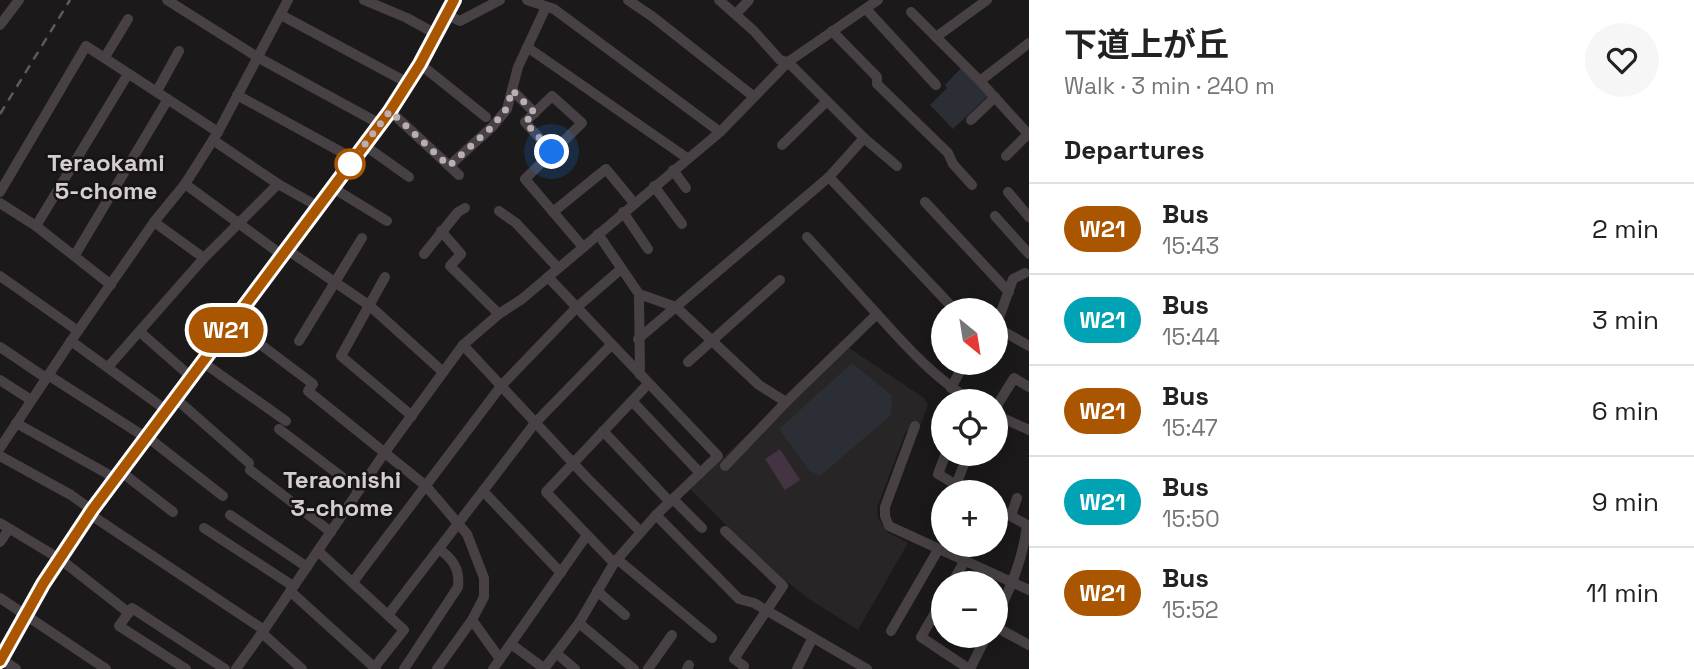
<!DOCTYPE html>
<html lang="en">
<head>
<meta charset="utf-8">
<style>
	:root { --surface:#fff; --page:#f6f6f6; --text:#222; --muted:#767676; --line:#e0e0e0 }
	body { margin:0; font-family:"Space Grotesk","Noto Sans JP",sans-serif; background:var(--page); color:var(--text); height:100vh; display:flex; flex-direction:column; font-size:26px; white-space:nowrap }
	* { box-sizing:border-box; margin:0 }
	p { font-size:23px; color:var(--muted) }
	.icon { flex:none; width:38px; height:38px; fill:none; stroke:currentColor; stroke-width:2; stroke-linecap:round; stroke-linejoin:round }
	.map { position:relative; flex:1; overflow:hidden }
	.side { display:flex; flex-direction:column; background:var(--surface); width:665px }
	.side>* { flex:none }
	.badge { padding:0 14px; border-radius:23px; font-size:24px; line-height:46px }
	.needle { width:46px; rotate:150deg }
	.buttons { position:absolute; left:931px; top:298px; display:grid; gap:14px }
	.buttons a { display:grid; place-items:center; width:77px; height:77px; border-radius:50%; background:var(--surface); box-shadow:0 4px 18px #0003; font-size:35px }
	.you { position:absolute; width:35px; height:35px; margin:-18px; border:5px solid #fff; border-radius:50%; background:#1a73e8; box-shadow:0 0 0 10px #1a73e833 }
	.map>.badge { position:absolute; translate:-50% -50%; box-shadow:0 0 0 4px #fff }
	h2 { padding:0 35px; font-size:26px; line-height:63px }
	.round { display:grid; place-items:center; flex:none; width:74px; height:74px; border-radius:37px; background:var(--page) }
	.overview { display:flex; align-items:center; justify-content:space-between; height:119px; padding:0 35px }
	h1 { font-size:33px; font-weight:700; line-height:52px }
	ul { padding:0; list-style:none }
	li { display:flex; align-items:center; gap:21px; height:91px; padding:0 35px; border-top:2px solid var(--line) }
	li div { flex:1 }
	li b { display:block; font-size:26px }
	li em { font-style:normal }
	li .badge { min-width:77px; font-weight:700; text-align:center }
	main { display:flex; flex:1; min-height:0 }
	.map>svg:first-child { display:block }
	.built { fill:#282526 }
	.green { fill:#2b2e35 }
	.water { fill:#433343 }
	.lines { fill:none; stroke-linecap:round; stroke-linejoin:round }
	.minor { stroke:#474145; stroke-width:10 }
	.rail { stroke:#60595e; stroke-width:2.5; stroke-dasharray:9 7; stroke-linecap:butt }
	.line-casing { stroke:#fff; stroke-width:16 }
	.line { stroke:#a50; stroke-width:10 }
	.walk { stroke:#b9adb6; stroke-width:7; stroke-dasharray:0 12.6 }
	.stop-dot { fill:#fff; stroke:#a50; stroke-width:3.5 }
	.labels { text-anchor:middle; stroke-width:5; stroke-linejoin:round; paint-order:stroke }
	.neighbourhood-label { font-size:24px; font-weight:bold; fill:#d6cdd3; stroke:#161415 }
</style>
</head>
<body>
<main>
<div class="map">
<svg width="1029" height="669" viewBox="0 0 1029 669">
	<rect width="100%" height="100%" fill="#1b191a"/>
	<polygon class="built" points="849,348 924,398 928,405 917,435 906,431 877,508 878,518 887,532 908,543 858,630 809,599 768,567 690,489 781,403 785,406"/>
	<g class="green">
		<polygon points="962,67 988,96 953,129 930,105 947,88 945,85"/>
		<polygon points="852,363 892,396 891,415 820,476 810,471 779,429"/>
	</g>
	<polygon class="water" points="780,449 800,480 785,490 765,459"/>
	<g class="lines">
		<g class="minor">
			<polyline points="167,0 259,58 380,124"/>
			<polyline points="364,0 407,18 436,34"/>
			<polyline points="527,0 554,9 720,132"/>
			<polyline points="628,0 653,17 753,96"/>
			<polyline points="866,9 936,85"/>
			<polyline points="911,12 980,81 1029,135"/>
			<polyline points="736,14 749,0"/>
			<polyline points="281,15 408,83"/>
			<polyline points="447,15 460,21 500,0"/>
			<polyline points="0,25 19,0"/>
			<polyline points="832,31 877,77 877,84 948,153 953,164 972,185"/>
			<polyline points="936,37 987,0"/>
			<polyline points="527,47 687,158"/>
			<polyline points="105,57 128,19"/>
			<polyline points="420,64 486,117"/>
			<polyline points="980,81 1029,43"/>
			<polyline points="512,90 535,113"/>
			<polyline points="157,91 179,51"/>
			<polyline points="237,95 354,159"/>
			<polyline points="390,111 459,175"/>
			<polyline points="971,120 995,97"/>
			<polyline points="864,138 897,166"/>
			<polyline points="213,140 278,184 319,207"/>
			<polyline points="364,145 409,177"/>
			<polyline points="782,145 826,102"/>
			<polyline points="552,152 525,122 552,96 582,123 525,179 583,247"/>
			<polyline points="1006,156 1029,133"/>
			<polyline points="449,166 492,127 507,109 518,67 546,7"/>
			<polyline points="673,170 686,188"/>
			<polyline points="829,177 955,310"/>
			<polyline points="185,184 282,255"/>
			<polyline points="654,186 682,224"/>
			<polyline points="333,188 387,221"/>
			<polyline points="0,192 86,46 218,132"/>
			<polyline points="1008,192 1029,217"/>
			<polyline points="925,202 1009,292"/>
			<polyline points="0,203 36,226 111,285"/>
			<polyline points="499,211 516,223 558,268"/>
			<polyline points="553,212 606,169 634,203"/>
			<polyline points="623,212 648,249"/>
			<polyline points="995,216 1029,254"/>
			<polyline points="154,222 204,258"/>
			<polyline points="36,226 128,74"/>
			<polyline points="441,231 461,254 450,266 499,314"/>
			<polyline points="598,234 639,294 676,307 759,385 786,402"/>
			<polyline points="807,237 877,314"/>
			<polyline points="286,249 370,306 443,372"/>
			<polyline points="424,254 458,212 465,208"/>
			<polyline points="75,255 168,99"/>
			<polyline points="0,276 78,331"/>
			<polyline points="385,277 341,356 412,416"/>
			<polyline points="639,294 640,375"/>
			<polyline points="232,323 313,384 308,391 426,486 467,534 484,578 484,597 472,620 437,669"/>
			<polyline points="996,326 1013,279 1025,273"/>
			<polyline points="996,327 1029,346"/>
			<polyline points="140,332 190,376"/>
			<polyline points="638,339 829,177 864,138 788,62 780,60 754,31 719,0"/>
			<polyline points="71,341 166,410"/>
			<polyline points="299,341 362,238"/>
			<polyline points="463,345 587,478 640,531"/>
			<polyline points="0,347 46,378"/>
			<polyline points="201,361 286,421"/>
			<polyline points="688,362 780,280"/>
			<polyline points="108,367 204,258 278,184"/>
			<polyline points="48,375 145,437"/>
			<polyline points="0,380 31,400"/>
			<polyline points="951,388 965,362"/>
			<polyline points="175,398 249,463"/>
			<polyline points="632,401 700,473"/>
			<polyline points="996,407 1014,378 1029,387"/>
			<polyline points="996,415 1029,430"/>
			<polyline points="16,423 115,478"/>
			<polyline points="915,426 885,507 885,516 889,526 1029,590"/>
			<polyline points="279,429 359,490"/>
			<polyline points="603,431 670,502"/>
			<polyline points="146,436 223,496"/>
			<polyline points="0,448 71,341 154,222 185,184 218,132 288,0"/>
			<polyline points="946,453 938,474 968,492"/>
			<polyline points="956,453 966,459 956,485"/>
			<polyline points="0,456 71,495 92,510"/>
			<path d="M725 466 786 402 877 314C906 346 934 378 972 401"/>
			<polyline points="250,470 331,532"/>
			<polyline points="120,471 173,512"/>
			<polyline points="483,491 561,573"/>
			<polyline points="673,499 702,528"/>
			<polyline points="996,508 1029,526"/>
			<polyline points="91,515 264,630"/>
			<polyline points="230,515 307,567"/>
			<polyline points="656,515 739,599 754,603 867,669"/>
			<polyline points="1011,516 1017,498"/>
			<polyline points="0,523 60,559 129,613"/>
			<polyline points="204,528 293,586"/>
			<polyline points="725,531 783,586 734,659 744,666 743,669"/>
			<polyline points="0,542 9,529"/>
			<polyline points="318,551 404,630 373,669"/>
			<polyline points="617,559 712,638"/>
			<polyline points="614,563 546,492 648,384"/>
			<polyline points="353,582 501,386 576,308 621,269"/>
			<polyline points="952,583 964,562"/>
			<polyline points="290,591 376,669"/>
			<polyline points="597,591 625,615"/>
			<polyline points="0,598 106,669"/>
			<polyline points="943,599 921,637 969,669"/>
			<polyline points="388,615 535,423 611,345"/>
			<path d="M996 617C1011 587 1023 559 1027 525"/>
			<polyline points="472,620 500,659"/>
			<polyline points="579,623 634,669"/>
			<polyline points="996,627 1029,645"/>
			<polyline points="891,631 938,550"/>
			<polyline points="262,633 302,669"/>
			<polyline points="511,644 545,669"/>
			<polyline points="556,653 575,669"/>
			<polyline points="1,659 16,669"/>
			<polyline points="0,660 43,585 92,510 190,376 390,111 420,64 455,0"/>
			<polyline points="186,669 119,626 132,608 225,669"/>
			<polyline points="236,669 264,630 385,452 463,345 499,314 522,299 720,132 788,62 878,0"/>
			<path d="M404 669 458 587C460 569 453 559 439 549"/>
			<polyline points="493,669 587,535"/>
			<polyline points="544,669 579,623 614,563 656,515 718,456 548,277"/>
			<polyline points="648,669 672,635"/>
			<polyline points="687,669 689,665"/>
			<polyline points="797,669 812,639"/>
			<polyline points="970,669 987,635"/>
		</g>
		<polyline class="rail" points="0,114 70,0"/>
	</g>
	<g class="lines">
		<g class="line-casing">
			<polyline id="line" points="0,661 43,584 92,510 390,111 420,64 454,0"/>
		</g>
		<use href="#line" class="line"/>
		<polyline class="walk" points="350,164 390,111 449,166 492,127 507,108 512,90 535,113 525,122 552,152"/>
	</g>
	<circle class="stop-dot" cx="350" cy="164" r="14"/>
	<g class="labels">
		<g class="neighbourhood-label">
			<text x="106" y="171">Teraokami<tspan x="106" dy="28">5-chome</tspan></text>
			<text x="342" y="488">Teraonishi<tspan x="342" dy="28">3-chome</tspan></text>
		</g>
	</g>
</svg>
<div class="buttons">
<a><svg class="needle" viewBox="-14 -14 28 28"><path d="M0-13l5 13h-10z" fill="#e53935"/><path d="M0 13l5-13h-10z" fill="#767676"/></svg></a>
<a><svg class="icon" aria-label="locate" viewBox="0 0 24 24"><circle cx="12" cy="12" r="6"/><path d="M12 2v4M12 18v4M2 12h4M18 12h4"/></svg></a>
<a>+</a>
<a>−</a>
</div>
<div class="you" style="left:552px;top:152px"></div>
<b class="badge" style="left:226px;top:330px;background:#a50;color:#fff">W21</b>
</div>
<section class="side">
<div class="overview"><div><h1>下道上が丘</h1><p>Walk · 3 min · 240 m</p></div><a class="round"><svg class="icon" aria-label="heart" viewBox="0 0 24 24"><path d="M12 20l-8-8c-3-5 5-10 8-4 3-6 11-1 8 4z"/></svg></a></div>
<h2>Departures</h2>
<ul>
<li><span class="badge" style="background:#a50;color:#fff">W21</span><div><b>Bus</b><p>15:43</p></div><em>2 min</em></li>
<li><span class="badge" style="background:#00a3b4;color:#fff">W21</span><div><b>Bus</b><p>15:44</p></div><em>3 min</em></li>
<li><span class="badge" style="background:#a50;color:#fff">W21</span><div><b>Bus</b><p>15:47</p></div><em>6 min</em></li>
<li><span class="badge" style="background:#00a3b4;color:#fff">W21</span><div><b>Bus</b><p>15:50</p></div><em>9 min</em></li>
<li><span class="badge" style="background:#a50;color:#fff">W21</span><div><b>Bus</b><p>15:52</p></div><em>11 min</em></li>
</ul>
</section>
</main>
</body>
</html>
